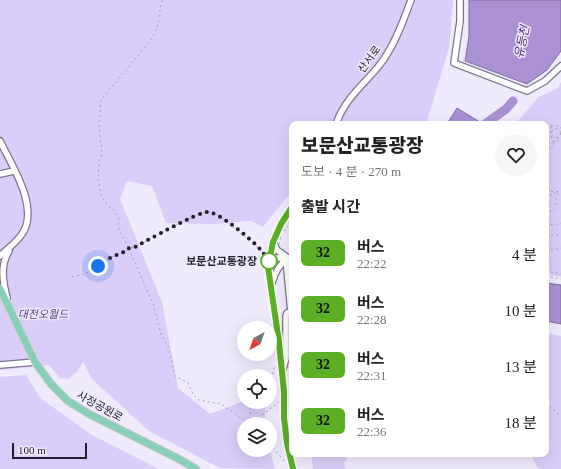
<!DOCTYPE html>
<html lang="ko">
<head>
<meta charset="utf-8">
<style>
	:root { --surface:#fff; --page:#f6f6f6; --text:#222; --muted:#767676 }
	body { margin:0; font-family:"Times New Roman","Noto Sans KR",serif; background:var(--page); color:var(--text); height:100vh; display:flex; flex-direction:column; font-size:15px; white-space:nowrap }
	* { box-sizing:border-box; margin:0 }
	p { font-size:13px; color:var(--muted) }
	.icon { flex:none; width:22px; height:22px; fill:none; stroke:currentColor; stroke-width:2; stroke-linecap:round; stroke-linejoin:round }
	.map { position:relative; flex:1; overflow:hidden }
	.side { position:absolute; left:289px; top:121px; width:260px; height:336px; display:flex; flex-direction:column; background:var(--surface); border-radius:8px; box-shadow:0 4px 16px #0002 }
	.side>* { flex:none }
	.badge { padding:0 8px; border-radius:6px; font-size:14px; line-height:26px }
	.needle { width:26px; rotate:220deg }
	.buttons { position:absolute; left:237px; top:321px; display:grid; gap:8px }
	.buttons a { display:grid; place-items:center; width:40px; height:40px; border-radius:50%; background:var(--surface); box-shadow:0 4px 16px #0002; font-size:20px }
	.scale { position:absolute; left:12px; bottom:10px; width:75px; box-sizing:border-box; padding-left:4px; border:2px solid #221f2a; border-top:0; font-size:11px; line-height:14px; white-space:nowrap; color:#221f2a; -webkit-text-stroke:3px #f0eafd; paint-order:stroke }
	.you { position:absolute; width:20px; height:20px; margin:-10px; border:3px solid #fff; border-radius:50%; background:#1a73e8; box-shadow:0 0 0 6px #1a73e833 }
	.map>.badge { position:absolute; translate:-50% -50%; box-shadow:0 0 0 2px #fff }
	h2 { padding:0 12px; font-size:15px; line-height:36px }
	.round { display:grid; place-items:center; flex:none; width:42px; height:42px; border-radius:21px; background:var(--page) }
	.head { display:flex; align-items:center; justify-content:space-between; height:68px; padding:0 12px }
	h1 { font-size:19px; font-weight:800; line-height:30px }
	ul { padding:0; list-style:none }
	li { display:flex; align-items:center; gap:12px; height:56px; padding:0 12px }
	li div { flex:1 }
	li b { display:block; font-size:15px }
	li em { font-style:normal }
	li .badge { min-width:44px; font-weight:700; text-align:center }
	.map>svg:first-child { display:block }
	.green { fill:#dbcdf9 }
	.water { fill:#a991d4; stroke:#806fa1 }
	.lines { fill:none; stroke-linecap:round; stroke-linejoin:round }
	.river { stroke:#a991d4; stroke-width:9 }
	.minor-casing { stroke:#7d7490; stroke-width:8 }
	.major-casing { stroke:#d3d2d4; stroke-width:9 }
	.path { stroke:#a7a2b2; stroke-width:1; stroke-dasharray:2 3; stroke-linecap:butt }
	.minor { stroke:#fff; stroke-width:5.5 }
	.major { stroke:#8acdb8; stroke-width:7 }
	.line-casing { stroke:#fff; stroke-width:9 }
	.line { stroke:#5bb025; stroke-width:6 }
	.walk { stroke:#221f2a; stroke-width:4; stroke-dasharray:0 7.2 }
	.stop-dot { fill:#fff; stroke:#5bb025; stroke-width:2 }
	.labels { text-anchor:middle; stroke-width:3; stroke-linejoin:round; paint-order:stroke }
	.street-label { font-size:11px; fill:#221f2a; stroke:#f0eafd }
	.stop-label { font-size:11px; font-weight:bold; fill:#221f2a; stroke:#f0eafd; text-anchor:end }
	.park-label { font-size:11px; font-style:italic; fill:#583787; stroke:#f0eafd }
	.water-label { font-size:12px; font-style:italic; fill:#492675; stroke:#f0eafd }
</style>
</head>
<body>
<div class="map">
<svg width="561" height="469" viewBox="0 0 561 469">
	<rect width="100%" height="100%" fill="#f0eafd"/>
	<g class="green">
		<polygon points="0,0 453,0 449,48 426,124 292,124 292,191 263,227 251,221 213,224 166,223 152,186 127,181 120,199 162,302 178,388 210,414 244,401 244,402 266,402 264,424 244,424 244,450 270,450 275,469 220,468 149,431 92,379 83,362 77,372 68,379 60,378 49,365 0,370"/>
		<polygon points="561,82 561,277 546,274 546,124 515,124 539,97 558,88"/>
		<polygon points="546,333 561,336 561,469 538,469 531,454 546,454"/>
		<polygon points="26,375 41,399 64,415 92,435 159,469 0,469 0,377"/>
		<polygon points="311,454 363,454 349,455 344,463 346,469 313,469"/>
	</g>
	<g class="water">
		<polygon points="469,0 561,0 561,51 547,70 527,84 465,61 469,36"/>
		<polygon points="457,108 483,124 447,124"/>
		<polygon points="546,283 561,285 561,324 546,321"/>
	</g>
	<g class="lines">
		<polyline class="river" points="485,124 506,109 513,101"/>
		<g class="minor-casing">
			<g id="minor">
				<polyline points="460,0 460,21 454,63 527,91 545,81 561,66"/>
				<path d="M336 124C345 99 362 86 378 67 393 49 403 22 411 0"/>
				<path d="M0 141C12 166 40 208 22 234 16 243 7 249 0 256"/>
				<polyline points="0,174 14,171"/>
				<polyline points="292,207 281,224 273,242 268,267 279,341 284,392 284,418 287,443 293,469"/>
				<polyline points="270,258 288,258"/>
				<polyline points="286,259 291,313"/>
				<path d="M272 283C275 272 279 264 288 258L277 250 273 242"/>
				<path d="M7 298C3 282 0 265 9 251"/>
				<polyline points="0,365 35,362"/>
				<polyline points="283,369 286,358 286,316 287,313 292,312"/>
			</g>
		</g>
		<g class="major-casing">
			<polyline id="major" points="0,289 35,362 51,384 68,401 89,414 179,459 196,469"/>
		</g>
		<g class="path">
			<polyline points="162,0 157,28 151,40 101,100 99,127 102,153 99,162 98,179 101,195 107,204 115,212 119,219 118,224 120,232 129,248 135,247 186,220 206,212 215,213 223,218 259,249 263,252 263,264"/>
			<polyline points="551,126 551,134 553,143"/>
			<polyline points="551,126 554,125 561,128"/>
			<circle cx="556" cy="133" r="4.5"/>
			<polyline points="554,142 561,136"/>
			<polyline points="546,152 553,144 561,140"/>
			<polyline points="546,191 561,192"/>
			<polyline points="546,198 556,192"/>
			<polyline points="546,215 556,207 556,198 559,192"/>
			<polyline points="292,221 292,234"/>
			<polyline points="546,223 553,225 561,223"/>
			<polyline points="284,231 291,223"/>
			<polyline points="546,235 561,235"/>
			<polyline points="279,244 281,237"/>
			<polyline points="129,249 153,303 161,334 169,349 175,376 188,383 193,394 199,400 221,404 250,424"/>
			<polyline points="546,251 561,248"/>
			<polyline points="546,271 561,274"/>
			<polyline points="546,276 561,279"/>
			<polyline points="72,277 85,274 110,258 128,250"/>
			<polyline points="270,393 273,388 272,376 275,365"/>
			<polyline points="546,403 561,416"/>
			<polyline points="250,424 279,402"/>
			<polyline points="250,424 250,408 255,402"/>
			<polyline points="270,444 284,461"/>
		</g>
		<use href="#minor" class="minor"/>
		<use href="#major" class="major"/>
	</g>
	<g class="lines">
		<g class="line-casing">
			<polyline id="line" points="292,207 281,224 273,242 268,267 279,342 284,392 284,418 287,443 293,469"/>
		</g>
		<use href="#line" class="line"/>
		<path class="walk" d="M98 266 110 258 128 250 129 248 135 247C146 241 198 212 207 212 218 211 252 240 260 249 263 252 266 257 269 261"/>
	</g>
	<circle class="stop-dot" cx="269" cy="261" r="8"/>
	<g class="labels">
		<g class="street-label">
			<text transform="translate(369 59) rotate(-54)" y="4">산서로</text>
			<text transform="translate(100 406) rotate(29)" y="4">사정공원로</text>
		</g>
		<g class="stop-label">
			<text x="257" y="265">보문산교통광장</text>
		</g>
		<g class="park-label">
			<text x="43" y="318">대전오월드</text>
		</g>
		<g class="water-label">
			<text transform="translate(522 42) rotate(-78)" y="4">유등천</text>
		</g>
	</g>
</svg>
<div class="buttons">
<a><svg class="needle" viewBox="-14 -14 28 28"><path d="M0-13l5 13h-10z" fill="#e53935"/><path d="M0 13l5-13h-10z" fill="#767676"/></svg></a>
<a><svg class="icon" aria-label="locate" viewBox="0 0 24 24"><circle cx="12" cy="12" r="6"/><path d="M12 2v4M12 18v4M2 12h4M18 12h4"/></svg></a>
<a><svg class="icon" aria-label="layers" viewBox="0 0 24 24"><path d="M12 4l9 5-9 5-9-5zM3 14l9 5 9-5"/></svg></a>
</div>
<div class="scale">100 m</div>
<div class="you" style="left:98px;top:266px"></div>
<section class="side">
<div class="head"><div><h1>보문산교통광장</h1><p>도보 · 4 분 · 270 m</p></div><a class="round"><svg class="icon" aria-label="heart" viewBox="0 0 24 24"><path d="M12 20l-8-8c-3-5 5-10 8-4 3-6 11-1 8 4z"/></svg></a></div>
<h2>출발 시간</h2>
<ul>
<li><span class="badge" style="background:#5bb025;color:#111">32</span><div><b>버스</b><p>22:22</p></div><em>4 분</em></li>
<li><span class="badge" style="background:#5bb025;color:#111">32</span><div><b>버스</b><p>22:28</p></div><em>10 분</em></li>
<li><span class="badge" style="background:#5bb025;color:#111">32</span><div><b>버스</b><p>22:31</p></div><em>13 분</em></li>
<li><span class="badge" style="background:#5bb025;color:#111">32</span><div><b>버스</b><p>22:36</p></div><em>18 분</em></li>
</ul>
</section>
</div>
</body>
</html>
